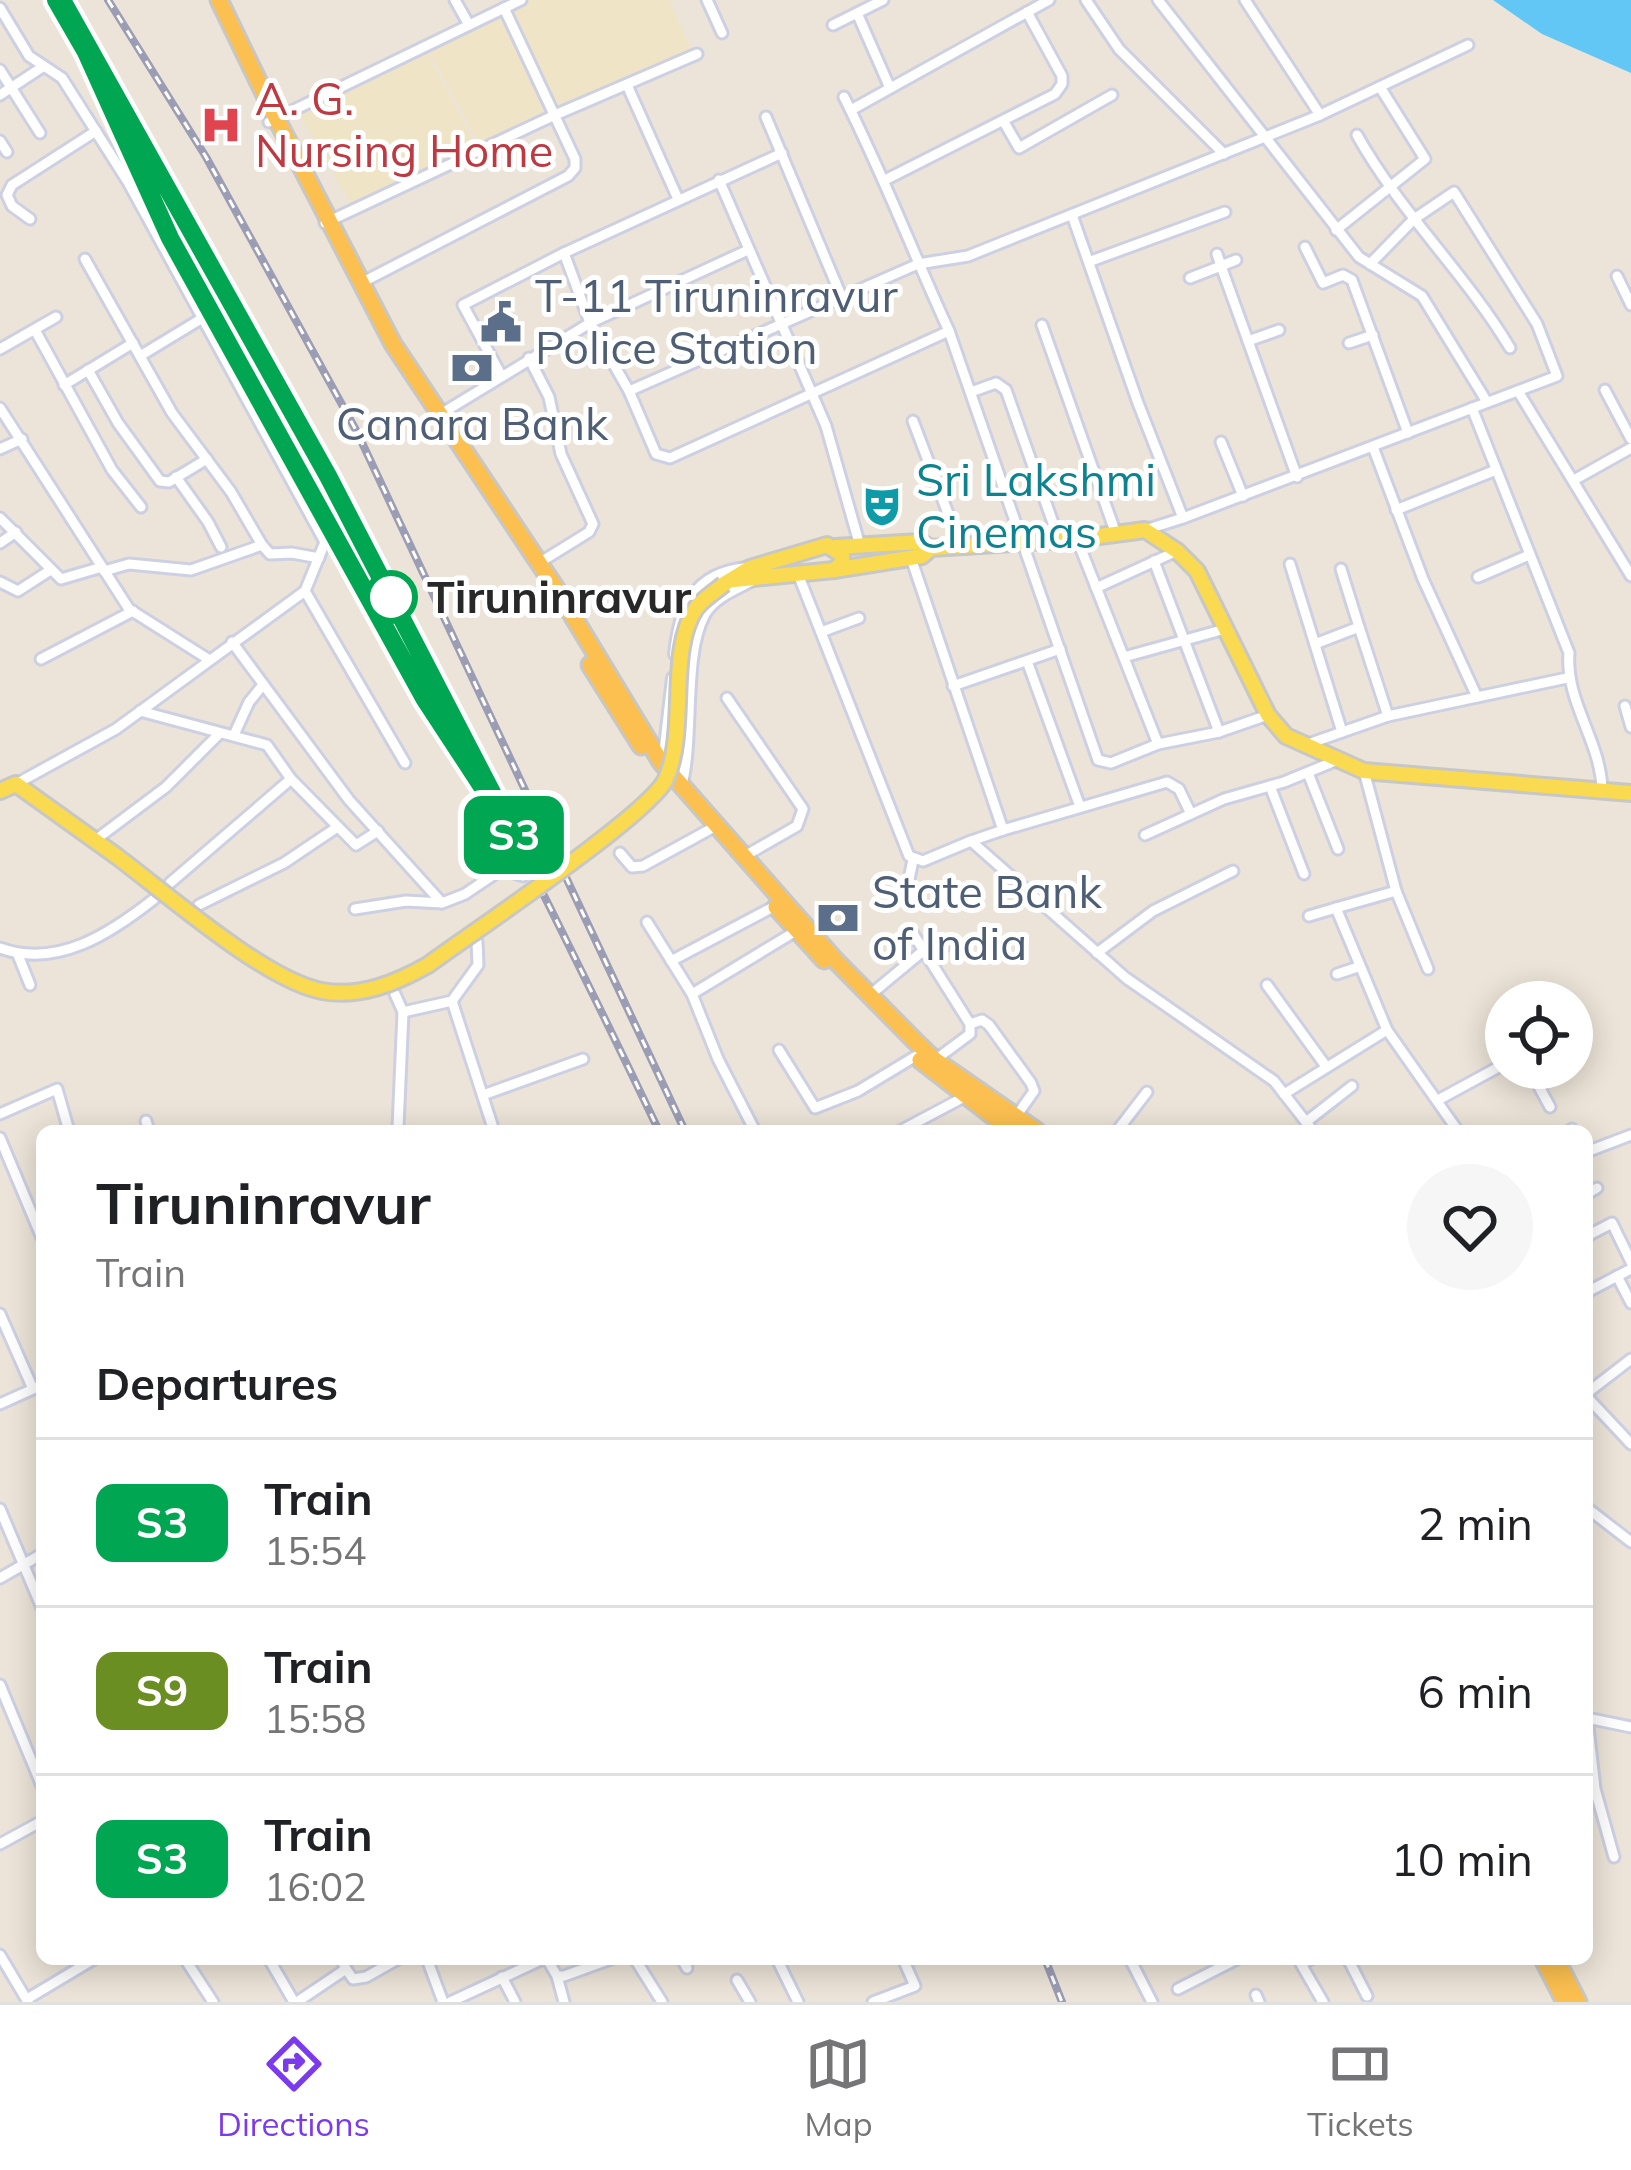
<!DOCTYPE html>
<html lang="en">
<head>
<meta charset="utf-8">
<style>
	:root { --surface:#fff; --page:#f6f6f6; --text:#202124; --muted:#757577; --line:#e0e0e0; --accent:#7c3aed }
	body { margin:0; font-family:Mulish,sans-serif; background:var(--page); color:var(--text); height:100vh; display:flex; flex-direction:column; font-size:45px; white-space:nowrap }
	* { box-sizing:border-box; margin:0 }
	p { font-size:39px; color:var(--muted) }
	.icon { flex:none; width:66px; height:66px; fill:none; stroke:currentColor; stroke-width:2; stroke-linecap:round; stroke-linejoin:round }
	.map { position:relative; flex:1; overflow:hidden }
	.panel { position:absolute; left:36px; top:1125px; width:1557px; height:840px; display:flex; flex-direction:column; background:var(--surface); border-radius:18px; box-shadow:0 6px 30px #0003 }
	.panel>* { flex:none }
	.badge { padding:0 24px; border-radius:18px; font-size:42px; line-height:78px }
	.tools { position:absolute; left:1485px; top:981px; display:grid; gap:24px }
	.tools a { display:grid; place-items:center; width:108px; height:108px; border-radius:50%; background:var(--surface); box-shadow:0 6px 30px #0003; font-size:60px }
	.map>.badge { position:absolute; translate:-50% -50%; box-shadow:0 0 0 6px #fff }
	h2 { padding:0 60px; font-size:45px; line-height:108px }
	.round { display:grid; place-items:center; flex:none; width:126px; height:126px; border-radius:63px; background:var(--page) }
	.overview { display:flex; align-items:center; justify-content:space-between; height:204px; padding:0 60px }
	h1 { font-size:57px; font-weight:700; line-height:90px }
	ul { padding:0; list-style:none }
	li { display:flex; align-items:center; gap:36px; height:168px; padding:0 60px; border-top:3px solid var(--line) }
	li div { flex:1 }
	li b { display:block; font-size:45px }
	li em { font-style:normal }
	li .badge { min-width:132px; font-weight:700; text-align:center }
	.menu { display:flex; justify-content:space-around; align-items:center; height:168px; border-top:3px solid var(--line); background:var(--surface); font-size:33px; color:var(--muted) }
	.menu a { display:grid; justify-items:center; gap:6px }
	.menu .selected { color:var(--accent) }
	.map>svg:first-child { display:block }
	.education { fill:#efe4c6 }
	.water { fill:#63c7f5 }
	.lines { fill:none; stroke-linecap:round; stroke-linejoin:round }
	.minor-casing { stroke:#cdd0e2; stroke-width:15 }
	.tertiary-casing { stroke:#cdd0e2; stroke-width:16 }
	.primary-casing { stroke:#c7c7c7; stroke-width:20 }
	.trunk-casing { stroke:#c7c7c7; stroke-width:21 }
	.minor { stroke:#fff; stroke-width:9 }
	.tertiary { stroke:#fff; stroke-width:10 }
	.primary { stroke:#f9da50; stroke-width:14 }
	.trunk { stroke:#fcc050; stroke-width:15 }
	.rail-casing { stroke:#9b9db4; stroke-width:8 }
	.rail { stroke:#fff; stroke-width:3; stroke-dasharray:9; stroke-linecap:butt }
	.primary-bridge-casing { stroke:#c7c7c7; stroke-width:20; stroke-linecap:butt }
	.primary-bridge { stroke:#f9da50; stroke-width:14 }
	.line-casing { stroke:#fff; stroke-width:27 }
	.line { stroke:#00a651; stroke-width:18 }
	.stop-dot { fill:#fff; stroke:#00a651; stroke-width:6 }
	.labels { text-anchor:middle; stroke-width:10; stroke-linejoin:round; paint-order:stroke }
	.health-label { font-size:45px; fill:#be3a42; stroke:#fff; text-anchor:start }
	.service-label { font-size:45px; fill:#4e5e75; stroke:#fff; text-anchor:start }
	.culture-label { font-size:45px; fill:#0d838f; stroke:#fff; text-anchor:start }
	.stop-label { font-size:45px; font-weight:bold; fill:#282828; stroke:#fff; text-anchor:start }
</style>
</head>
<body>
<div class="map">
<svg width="1631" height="2002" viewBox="0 0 1631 2002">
	<rect width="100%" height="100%" fill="#ece4d8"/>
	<g class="education">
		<polygon points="526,0 669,0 693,54 480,145 427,48"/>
		<polygon points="425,49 477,147 352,206 297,109"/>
	</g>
	<polygon class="water" points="1493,0 1631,0 1631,73 1542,34"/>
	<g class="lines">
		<g class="minor-casing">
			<g id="minor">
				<polyline points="455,0 469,25"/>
				<polyline points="707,0 722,33"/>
				<polyline points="1086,0 1119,49 1224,154"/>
				<polyline points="1158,0 1359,257 1422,296 1487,402"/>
				<polyline points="1245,0 1320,115"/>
				<polyline points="0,8 29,56 62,78 128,182 325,542 305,591 116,729 16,784"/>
				<polyline points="857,13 890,88"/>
				<polyline points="833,25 883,0"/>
				<polyline points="0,70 40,133"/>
				<polyline points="627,85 678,199"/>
				<polyline points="0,95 44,66"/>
				<path d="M844 97C883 174 913 253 949 331L1098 760 1111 763 1158 744"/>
				<polyline points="851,110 1049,0"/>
				<polyline points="766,117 842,298"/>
				<polyline points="269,122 521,0"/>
				<polyline points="1004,122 1019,148 1112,95"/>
				<path d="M1357 135C1400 212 1465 273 1510 348"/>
				<polyline points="0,141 7,152"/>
				<polyline points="719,180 826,426 860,546"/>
				<polyline points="885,180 1055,94 1062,84 1062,76 1027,12"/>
				<polyline points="1072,215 1138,403 1183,518 1145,530"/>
				<polyline points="30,219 12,206 7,195 12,185 96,131"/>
				<polyline points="325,223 555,115 697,54"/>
				<polyline points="1336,230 1425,159 1380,87"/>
				<polyline points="1305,247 1323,283 1343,275 1352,280 1408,433"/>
				<polyline points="564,253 590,323 748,250"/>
				<polyline points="1217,254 1221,266 1236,260"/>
				<polyline points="85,259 172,413 231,492 262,545 191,570 129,564 104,571"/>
				<polyline points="1091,261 1225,212"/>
				<polyline points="1617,276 1631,305"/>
				<polyline points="1190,278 1221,266 1297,477"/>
				<polyline points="361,283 568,176 575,168 575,159 504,8"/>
				<polyline points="1042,325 1116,534"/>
				<polyline points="35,330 112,470 141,507"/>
				<polyline points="1248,341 1279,330"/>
				<polyline points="1349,343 1373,335"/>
				<polyline points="0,349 56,317"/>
				<polyline points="140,356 201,319"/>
				<polyline points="529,358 549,397 561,454 593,524 589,532 539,563"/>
				<polyline points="88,370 118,423 160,481 169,482 207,459"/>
				<polyline points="501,375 463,305 564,253 782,153"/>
				<polyline points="64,385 133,343"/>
				<polyline points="1605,390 1631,439"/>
				<polyline points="629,391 656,454 670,458 949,331"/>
				<polyline points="1518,391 1631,576"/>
				<polyline points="971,392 996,383 1006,390 1059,540"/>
				<polyline points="0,408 129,609 208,659"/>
				<path d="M1472 408 1569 653C1565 702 1601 741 1602 790"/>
				<polyline points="439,415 590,323 629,391 918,264 968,256 1320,115 1468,45"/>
				<polyline points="913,421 960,545"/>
				<polyline points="1221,442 1243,496"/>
				<polyline points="1373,447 1423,579 1477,697"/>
				<polyline points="0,449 22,439"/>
				<polyline points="176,477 208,522 221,547"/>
				<polyline points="1574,480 1631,448"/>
				<polyline points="1396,510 1496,470"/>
				<polyline points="0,518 61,579 102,567"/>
				<polyline points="1183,518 1557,376 1537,324 1454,192 1414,219 1370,264"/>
				<polyline points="1077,539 1158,744 1219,732 1268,715"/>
				<polyline points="0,543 16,532"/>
				<polyline points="262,545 270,554 292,553 319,558"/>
				<polyline points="911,558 1003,830 971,841 1126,978 1274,1081 1313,1131"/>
				<polyline points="1154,561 1219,732"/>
				<polyline points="1290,564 1342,732"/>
				<polyline points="798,574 909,856 923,861 971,841"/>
				<polyline points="1478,577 1529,555"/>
				<polyline points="0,582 18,591 49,571"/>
				<polyline points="1096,588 1177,551"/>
				<polyline points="305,591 405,763"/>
				<polyline points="1359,627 1388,716 1567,678"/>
				<polyline points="821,632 859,618"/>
				<polyline points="232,642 349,800 442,903"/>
				<polyline points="1315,644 1359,627 1341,569"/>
				<polyline points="1124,657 1225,629"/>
				<polyline points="41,659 133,611"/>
				<polyline points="1027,661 1079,804"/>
				<polyline points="953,686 1060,649"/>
				<polyline points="727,698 803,809 797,826 743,857"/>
				<polyline points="1625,706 1631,727"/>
				<polyline points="140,711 267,745 291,779 356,845 378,831"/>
				<polyline points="234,735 249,702 262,686"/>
				<polyline points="1308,744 1388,716"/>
				<polyline points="1364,771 1396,891 1428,969"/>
				<polyline points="1308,773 1338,849"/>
				<polyline points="1270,786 1304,874"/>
				<polyline points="1003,830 1167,782 1179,789 1191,814"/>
				<polyline points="1145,835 1224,799 1284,782 1335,761"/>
				<polyline points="94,841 166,787 219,734"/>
				<polyline points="620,853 632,867 643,866 716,826"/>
				<polyline points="170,883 291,779"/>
				<polyline points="908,884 913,860"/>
				<polyline points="1396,891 1336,908 1387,1030 1458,1131"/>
				<polyline points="199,905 284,863 336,828"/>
				<polyline points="355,909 406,901 442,903 465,894 502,869 523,876"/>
				<polyline points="1309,916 1336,908"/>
				<polyline points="647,922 692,994"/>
				<polyline points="912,932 970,1024 970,1034 935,1060"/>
				<path d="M0 948C57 969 111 933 154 899"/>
				<polyline points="1097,953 1153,911 1233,871"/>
				<polyline points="18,955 30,985"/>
				<polyline points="928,958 944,947"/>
				<polyline points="671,961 775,906"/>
				<polyline points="1337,974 1358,967"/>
				<polyline points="1267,985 1325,1065"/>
				<polyline points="395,994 403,1012 398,1127 402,1131"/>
				<polyline points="870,995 923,951"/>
				<polyline points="452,1001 494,1131"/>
				<polyline points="403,1012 452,1001 478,965 477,942"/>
				<polyline points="970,1024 982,1020 989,1025 1031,1083 1034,1091 1015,1118"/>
				<polyline points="779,1050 815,1108 858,1091 916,1056"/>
				<polyline points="1529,1068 1550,1107"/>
				<polyline points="1284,1094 1387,1030"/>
				<polyline points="483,1095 583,1059"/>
				<polyline points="1438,1100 1506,1063"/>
				<polyline points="0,1114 57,1089 69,1131"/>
				<polyline points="146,1121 149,1131"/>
				<polyline points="1306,1122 1352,1086"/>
				<polyline points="755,1131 718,1059 692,994 796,931"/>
				<polyline points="900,1131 964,1097"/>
				<polyline points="1117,1131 1147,1092"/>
				<polyline points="1569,1131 1572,1129"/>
				<polyline points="0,1138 42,1238"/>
				<polyline points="1589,1151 1631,1135"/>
				<polyline points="1587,1194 1597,1188"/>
				<polyline points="1587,1236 1612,1223 1631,1262"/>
				<polyline points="1617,1276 1631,1303"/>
				<polyline points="1587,1292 1631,1269"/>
				<polyline points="0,1314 33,1389"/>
				<polyline points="1587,1393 1631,1359"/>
				<polyline points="1587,1397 1631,1444"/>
				<polyline points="0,1404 42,1385"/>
				<polyline points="1587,1508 1631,1542"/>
				<polyline points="0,1509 42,1608"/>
				<polyline points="0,1578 42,1554"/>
				<polyline points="0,1685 42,1786"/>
				<polyline points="1587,1718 1595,1789 1614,1857"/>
				<polyline points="1587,1718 1631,1727"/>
				<polyline points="0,1844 42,1821"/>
				<polyline points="0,1955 28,2002"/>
				<polyline points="185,1959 213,2002"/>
				<polyline points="269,1959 294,2002"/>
				<polyline points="427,1959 443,2002"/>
				<polyline points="547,1959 557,1976 564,1976 611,1959"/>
				<polyline points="635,1959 662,2002"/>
				<polyline points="682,1959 687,1968"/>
				<polyline points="777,1959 798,2002"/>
				<polyline points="1130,1959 1152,2002"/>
				<polyline points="1311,1959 1301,1964 1323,2002"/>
				<polyline points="1348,1959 1367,1996"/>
				<polyline points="346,1969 353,1979 366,1977 398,1959"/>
				<polyline points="557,1976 564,2002"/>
				<polyline points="502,1977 515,2002"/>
				<polyline points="737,1980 750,2002"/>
				<polyline points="1178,1989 1237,1959"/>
				<polyline points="1256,1995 1259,2002"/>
				<polyline points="27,1999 94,1959"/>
				<polyline points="297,2002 346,1969 341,1959"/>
				<polyline points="450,2002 543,1959"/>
				<polyline points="873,2002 915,1986 903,1959"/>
			</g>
		</g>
		<g class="tertiary-casing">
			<g id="tertiary">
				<path d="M675 654C680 607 694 573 747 568"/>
				<polyline points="663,764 673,678"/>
				<path d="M681 787C694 737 682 657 704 615 713 598 735 589 751 581"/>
			</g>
		</g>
		<g class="primary-casing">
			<g id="primary">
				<polyline points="835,547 920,542 931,548"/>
				<polyline points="834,570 922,556 931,548 1077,539 1145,530 1177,551 1197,571 1268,715 1286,736 1364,771 1631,793"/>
				<polyline points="724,584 750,568 827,545 842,555 842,563 834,570 734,580"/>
				<polyline points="0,791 16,784 115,855"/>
			</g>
		</g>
		<g class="trunk-casing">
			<g id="trunk">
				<polyline points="219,0 276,118 393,344 557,590 661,762 835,960 915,1041 935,1060 1037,1131"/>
				<polyline points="590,665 641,746"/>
				<polyline points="776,907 824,960"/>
				<polyline points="920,1060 1012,1131"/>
				<polyline points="1543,1959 1565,2002"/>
				<polyline points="1556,1959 1578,2002"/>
			</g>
		</g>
		<use href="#minor" class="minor"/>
		<use href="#tertiary" class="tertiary"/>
		<use href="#primary" class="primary"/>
		<use href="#trunk" class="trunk"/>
		<g class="rail-casing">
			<g id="rail">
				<path d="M62 0C276 369 475 746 659 1131"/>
				<polyline points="108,0 206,157 357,432 685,1131"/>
				<polyline points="126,141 170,238 418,686"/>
				<polyline points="1045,1959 1062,2002"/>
			</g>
		</g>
		<use href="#rail" class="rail"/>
		<g class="primary-bridge-casing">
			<path id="primary-bridge" d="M115 855C165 892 264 980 322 991 360 998 396 983 428 965 470 934 650 814 666 779 688 729 667 651 696 608 703 599 716 591 724 584"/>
		</g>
		<use href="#primary-bridge" class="primary-bridge"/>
	</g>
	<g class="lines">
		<g class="line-casing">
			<polyline id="line" points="56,0 86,52 170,238 244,372 424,698 515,837 328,476 62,0"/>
		</g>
		<use href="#line" class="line"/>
	</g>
	<defs>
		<g id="hospital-bare" transform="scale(3.24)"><path d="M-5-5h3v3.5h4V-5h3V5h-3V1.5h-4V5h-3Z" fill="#e0444e" stroke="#fff" stroke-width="2.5" paint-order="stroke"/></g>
		<g id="civic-bare" transform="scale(3.24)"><path d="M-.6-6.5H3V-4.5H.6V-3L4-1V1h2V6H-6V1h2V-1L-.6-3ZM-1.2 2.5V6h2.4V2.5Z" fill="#5c6f8a" stroke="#fff" stroke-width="2.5" paint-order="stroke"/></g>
		<g id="bank-bare" transform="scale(3.24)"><path d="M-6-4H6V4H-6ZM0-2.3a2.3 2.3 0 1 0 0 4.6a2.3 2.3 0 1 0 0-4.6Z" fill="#5c6f8a" stroke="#fff" stroke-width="2.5" paint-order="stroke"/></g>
		<g id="theatre-bare" transform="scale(3.24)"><path d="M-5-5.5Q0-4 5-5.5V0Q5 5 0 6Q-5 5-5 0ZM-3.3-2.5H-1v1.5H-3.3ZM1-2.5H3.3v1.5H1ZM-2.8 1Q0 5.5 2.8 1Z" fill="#0f9aa8" stroke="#fff" stroke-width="2.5" paint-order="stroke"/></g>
	</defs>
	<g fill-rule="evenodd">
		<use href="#hospital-bare" x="221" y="125"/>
		<use href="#civic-bare" x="501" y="322"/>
		<use href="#bank-bare" x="472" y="368"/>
		<use href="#theatre-bare" x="882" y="506"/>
		<use href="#bank-bare" x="838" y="918"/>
	</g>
	<circle class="stop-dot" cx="391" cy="597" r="24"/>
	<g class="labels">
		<g class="health-label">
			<text x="255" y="115">A. G.<tspan x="255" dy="52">Nursing Home</tspan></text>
		</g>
		<g class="service-label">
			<text x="535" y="312">T-11 Tiruninravur<tspan x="535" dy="52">Police Station</tspan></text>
			<text x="472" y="440" text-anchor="middle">Canara Bank</text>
			<text x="872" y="908">State Bank<tspan x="872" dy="52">of India</tspan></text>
		</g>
		<g class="culture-label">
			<text x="916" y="496">Sri Lakshmi<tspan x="916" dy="52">Cinemas</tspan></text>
		</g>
		<g class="stop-label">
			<text x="427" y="613">Tiruninravur</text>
		</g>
	</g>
</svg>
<div class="tools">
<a><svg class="icon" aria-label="locate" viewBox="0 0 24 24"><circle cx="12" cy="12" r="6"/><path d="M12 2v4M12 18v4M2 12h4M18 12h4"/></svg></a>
</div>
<b class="badge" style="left:514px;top:835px;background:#00a651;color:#fff">S3</b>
<section class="panel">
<div class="overview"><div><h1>Tiruninravur</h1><p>Train</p></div><a class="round"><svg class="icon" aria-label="heart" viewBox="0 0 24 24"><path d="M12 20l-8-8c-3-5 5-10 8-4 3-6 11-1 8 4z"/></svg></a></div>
<h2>Departures</h2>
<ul>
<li><span class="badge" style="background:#00a651;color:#fff">S3</span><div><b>Train</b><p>15:54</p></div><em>2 min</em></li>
<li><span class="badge" style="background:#6b8e23;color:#fff">S9</span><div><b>Train</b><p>15:58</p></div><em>6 min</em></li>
<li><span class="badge" style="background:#00a651;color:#fff">S3</span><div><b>Train</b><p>16:02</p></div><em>10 min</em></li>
</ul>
</section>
</div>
<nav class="menu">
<a class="selected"><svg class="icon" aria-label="directions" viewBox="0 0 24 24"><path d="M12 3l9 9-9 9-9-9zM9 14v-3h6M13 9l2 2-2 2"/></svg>Directions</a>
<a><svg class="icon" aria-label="map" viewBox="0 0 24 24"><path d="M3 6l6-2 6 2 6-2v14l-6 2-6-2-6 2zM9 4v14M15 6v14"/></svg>Map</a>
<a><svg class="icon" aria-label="tickets" viewBox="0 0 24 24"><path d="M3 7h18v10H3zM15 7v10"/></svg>Tickets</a>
</nav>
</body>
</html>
